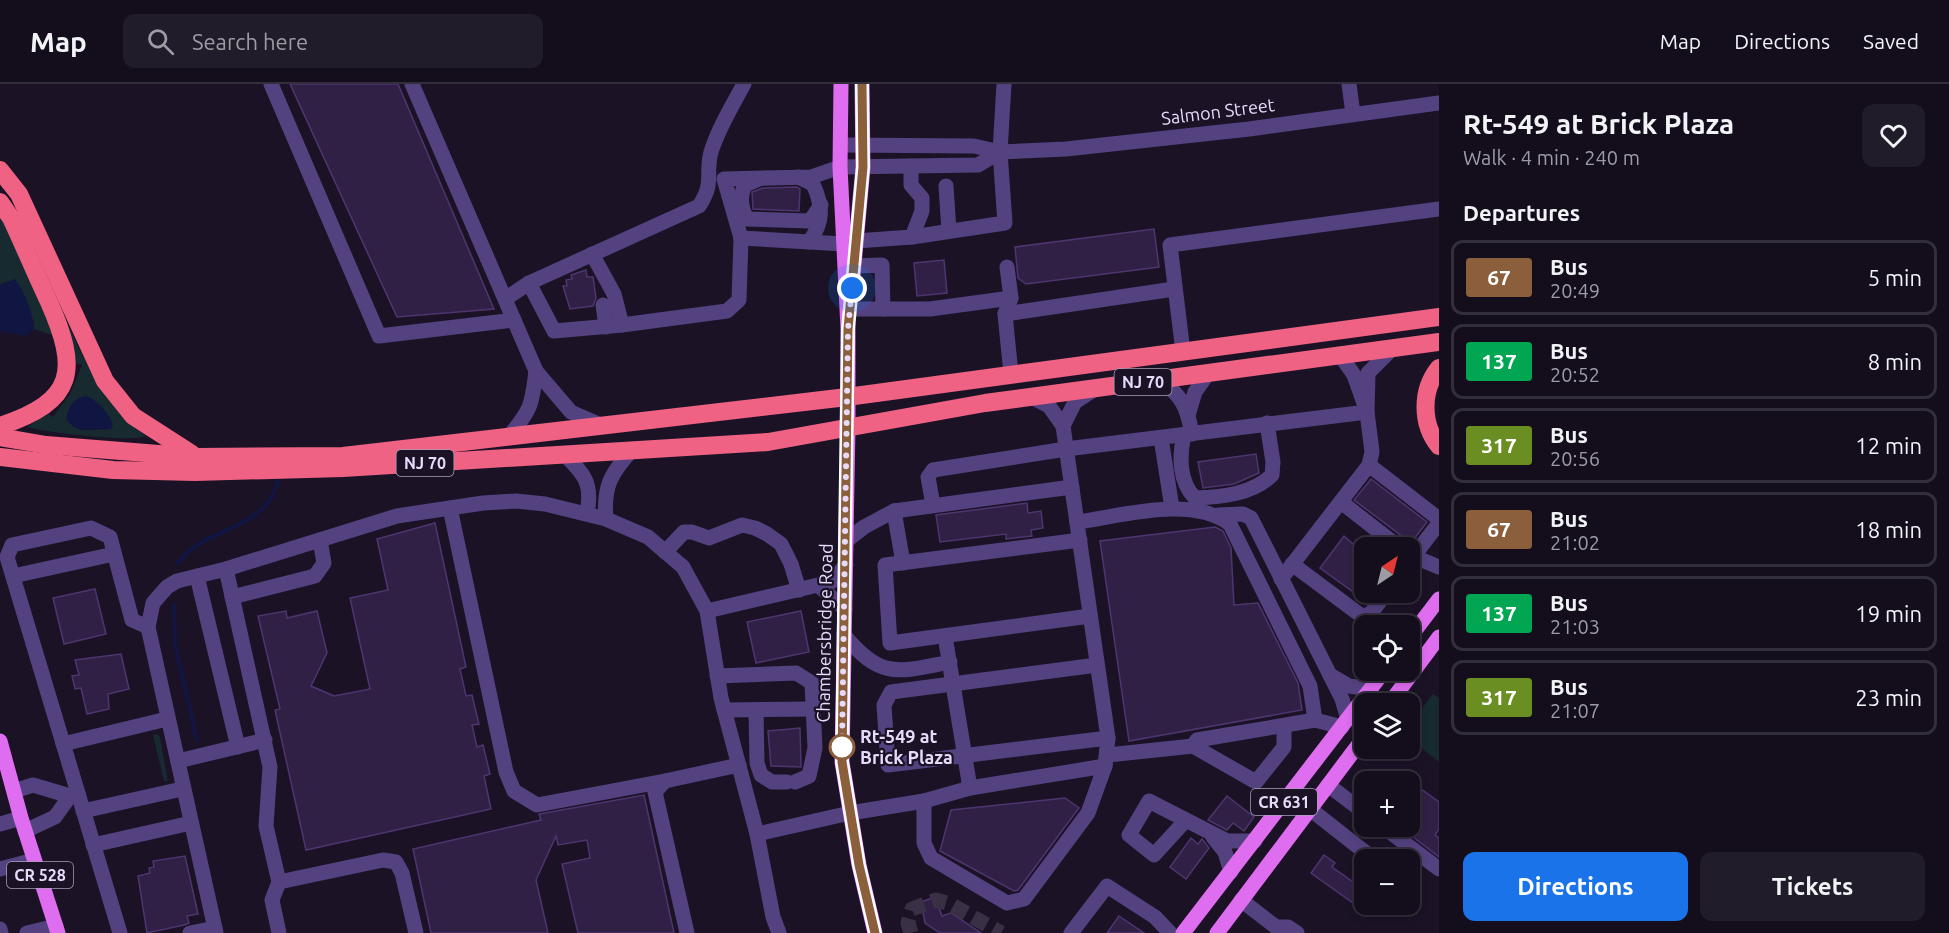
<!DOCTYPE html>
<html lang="en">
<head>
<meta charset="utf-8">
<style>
	:root { --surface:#140e1c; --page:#211c29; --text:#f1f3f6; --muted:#9d9ca3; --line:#332e3b; --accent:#1a73e8 }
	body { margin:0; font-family:Ubuntu,sans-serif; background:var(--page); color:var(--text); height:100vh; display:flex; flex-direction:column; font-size:22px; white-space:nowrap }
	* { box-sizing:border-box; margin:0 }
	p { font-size:20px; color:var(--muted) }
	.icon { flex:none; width:33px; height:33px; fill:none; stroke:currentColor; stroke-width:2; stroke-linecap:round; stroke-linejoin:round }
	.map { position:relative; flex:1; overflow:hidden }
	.details { display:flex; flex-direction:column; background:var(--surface); width:510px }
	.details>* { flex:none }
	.badge { padding:0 12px; border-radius:4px; font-size:21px; line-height:39px }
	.needle { width:39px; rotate:35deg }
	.buttons { position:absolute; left:1354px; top:453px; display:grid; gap:12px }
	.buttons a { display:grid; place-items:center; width:66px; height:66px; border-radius:12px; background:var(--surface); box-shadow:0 3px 9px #0003,0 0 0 2px var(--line); font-size:30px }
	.you { position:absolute; width:30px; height:30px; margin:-15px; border:4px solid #fff; border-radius:50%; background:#1a73e8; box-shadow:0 0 0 9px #1a73e833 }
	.map>.badge { position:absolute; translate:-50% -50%; box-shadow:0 0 0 3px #fff }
	h2 { padding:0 24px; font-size:22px; line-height:54px }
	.round { display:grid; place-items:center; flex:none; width:63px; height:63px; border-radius:12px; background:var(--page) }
	.overview { display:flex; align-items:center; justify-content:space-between; height:102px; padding:0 24px }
	h1 { font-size:28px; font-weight:700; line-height:45px }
	.primary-button { display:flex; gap:12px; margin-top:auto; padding:12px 24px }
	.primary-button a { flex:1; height:69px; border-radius:12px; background:var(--accent); color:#fff; font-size:24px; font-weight:700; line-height:69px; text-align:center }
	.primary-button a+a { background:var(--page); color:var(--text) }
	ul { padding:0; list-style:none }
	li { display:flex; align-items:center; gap:18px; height:75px; margin:0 12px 9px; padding:0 12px; border:3px solid var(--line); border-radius:12px }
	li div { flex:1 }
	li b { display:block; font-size:22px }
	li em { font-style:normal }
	li .badge { min-width:66px; font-weight:700; text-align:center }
	header { display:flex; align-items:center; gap:36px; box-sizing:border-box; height:84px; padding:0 30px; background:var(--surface); border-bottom:2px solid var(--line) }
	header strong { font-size:28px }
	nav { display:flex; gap:33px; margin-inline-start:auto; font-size:21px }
	.search { width:420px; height:54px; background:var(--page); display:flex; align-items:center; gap:15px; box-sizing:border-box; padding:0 21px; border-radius:12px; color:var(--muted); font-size:22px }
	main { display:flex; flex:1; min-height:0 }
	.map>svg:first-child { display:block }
	.green { fill:#162a2f; fill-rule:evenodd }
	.water { fill:#101641 }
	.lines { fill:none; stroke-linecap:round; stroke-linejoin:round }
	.stream { stroke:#101641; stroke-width:4 }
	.building { fill:#312045; stroke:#4e356f; stroke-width:1.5 }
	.minor-tunnel { stroke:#3a3046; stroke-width:15; stroke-dasharray:15 8; stroke-linecap:butt }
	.minor { stroke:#544280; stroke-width:15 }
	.major { stroke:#df6df0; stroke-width:15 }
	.highway { stroke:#ef6283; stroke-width:18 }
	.line-casing { stroke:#fff; stroke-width:14 }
	.line { stroke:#8b5e3c; stroke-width:9 }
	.walk { stroke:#e7dbfb; stroke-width:6; stroke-dasharray:0 10.8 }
	.stop-dot { fill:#fff; stroke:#8b5e3c; stroke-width:3 }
	.labels { text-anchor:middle; stroke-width:4.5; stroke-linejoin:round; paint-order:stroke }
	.shield { fill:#1b1226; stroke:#aa9fbb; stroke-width:1.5 }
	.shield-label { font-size:16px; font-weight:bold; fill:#e7dbfb }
	.street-label { font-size:18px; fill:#e7dbfb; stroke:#1b1226 }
	.stop-label { font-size:18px; font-weight:bold; fill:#e7dbfb; stroke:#1b1226; text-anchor:start }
</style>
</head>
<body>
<header>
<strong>Map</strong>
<div class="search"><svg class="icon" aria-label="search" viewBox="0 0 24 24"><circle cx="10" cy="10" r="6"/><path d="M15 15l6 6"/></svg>Search here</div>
<nav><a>Map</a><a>Directions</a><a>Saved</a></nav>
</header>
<main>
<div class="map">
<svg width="1439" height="849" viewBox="0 0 1439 849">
	<rect width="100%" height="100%" fill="#1b1226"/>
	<g class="green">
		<polygon points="0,131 55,252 34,245 34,238 8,197 0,201"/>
		<path d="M36 162C65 229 86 306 146 352 132 359 43 348 27 343L48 330 53 333 70 310 82 281 74 279ZM69 324 111 345 81 346Z"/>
		<polygon points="1433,610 1439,614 1439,678 1410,655 1410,640"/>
		<polygon points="157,650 160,653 168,697 164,697 153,651"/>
	</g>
	<g class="water">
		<path d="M15 195C26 211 32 226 34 245L26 252 0 247V201Z"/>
		<path d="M86 312C99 317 107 327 113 340L111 345C94 343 76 353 66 334 69 322 73 314 86 312Z"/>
	</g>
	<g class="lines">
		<g class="stream">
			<path d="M178 479C202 443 267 447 278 397"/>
			<polyline points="174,521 175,560 197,656"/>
		</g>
	</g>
	<g class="building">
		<polygon points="290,0 398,0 494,225 397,233"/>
		<polygon points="797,103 800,105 799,127 753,125 752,108 763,104"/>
		<polygon points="1154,145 1159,183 1026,200 1018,194 1015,163"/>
		<polygon points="944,176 947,209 917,212 914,179"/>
		<polygon points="586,186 587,193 593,193 596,214 593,222 570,225 563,202 567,202 566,196 572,195 571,191"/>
		<polygon points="1256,370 1259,389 1234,400 1203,404 1198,378"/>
		<polygon points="1371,395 1427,438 1411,459 1354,416"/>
		<polygon points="1027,419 1028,429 1041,427 1043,444 1031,446 1032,452 1006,455 1006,450 940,458 936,431"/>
		<polygon points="435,439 466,583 460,585 466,612 472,611 479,640 472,641 477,663 483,661 490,690 484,692 491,725 306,766 275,626 280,625 258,532 286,527 287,534 317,527 327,569 311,602 334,612 370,605 350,514 388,506 377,455"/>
		<polygon points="1215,443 1223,447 1231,464 1234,521 1258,519 1298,599 1302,626 1129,657 1100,457"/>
		<polygon points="1344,452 1353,460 1356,456 1365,462 1365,498 1356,510 1320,484"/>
		<polygon points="95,505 106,550 64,560 53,514"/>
		<polygon points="801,527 809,568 756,579 747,538"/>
		<polygon points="121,570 129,605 108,610 109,625 87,630 81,604 75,605 72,592 79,591 75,576"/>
		<polygon points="800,644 801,683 771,682 768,647"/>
		<polygon points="1410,697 1439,718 1439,745 1435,751 1439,754 1439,773 1399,742 1410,742"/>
		<polygon points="644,711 674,849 578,849 562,780 590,774 587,756 558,761 556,752 536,796 548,849 431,849 413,765 541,736 539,730"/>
		<polygon points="1227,712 1254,733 1244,747 1233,739 1227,746 1208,736"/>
		<polygon points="1065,714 1079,724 1018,806 1014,807 940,767 951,726"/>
		<polygon points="1191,754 1198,760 1202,755 1209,764 1186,795 1170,783"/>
		<polygon points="1324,771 1335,779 1332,783 1363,805 1353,819 1311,789"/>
		<polygon points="185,772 198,830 187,832 189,839 184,841 147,849 138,792 150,789 149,784 154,783 153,777"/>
		<polygon points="935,813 942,832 951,829 981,849 940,849 925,839 921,818"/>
		<polygon points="1119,832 1144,849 1107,849"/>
	</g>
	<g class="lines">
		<polyline class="minor-tunnel" points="911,849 908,839 912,825 936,816 950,820 1001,849"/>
		<g class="minor">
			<polyline points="271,0 379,252 514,236"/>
			<polyline points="412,0 536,287 571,328 603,342"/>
			<polyline points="1349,0 1353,30"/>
			<polyline points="841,61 974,62 1000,68 1066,65 1249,45 1439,19"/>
			<path d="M798 93 813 100C823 122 824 138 809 158"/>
			<path d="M759 95 745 101C739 113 741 124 747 135L810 137 821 121"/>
			<polyline points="946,102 949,147"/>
			<polyline points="912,153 1005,139 1000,68 1004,0"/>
			<polyline points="856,157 912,153 922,127 922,114 911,101 911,82"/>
			<polyline points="844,160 741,154 724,95 811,93 840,83 978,81 1000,68"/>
			<polyline points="854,182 882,181 883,225"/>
			<polyline points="1007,183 1011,214 1005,230 1011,290"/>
			<polyline points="529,199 554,247 622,241 614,210 592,170"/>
			<path d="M505 215 529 199 699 122C715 98 705 90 711 68 718 45 732 22 744 0"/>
			<polyline points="603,221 606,243"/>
			<polyline points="849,225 930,225 1011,214"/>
			<polyline points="1005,230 1174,205"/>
			<polyline points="622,241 727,227 739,216 741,154"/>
			<polyline points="1183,268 1170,161 1439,125"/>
			<polyline points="1340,271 1354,291 1367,328 1368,289 1394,263"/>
			<path d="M1159 295C1182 312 1187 322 1192 350"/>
			<polyline points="1032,313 1049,322 1063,342 1075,318 1095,305"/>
			<polyline points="1188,331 1195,308 1209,288"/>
			<path d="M1184 351C1179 372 1179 398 1195 414 1222 413 1253 410 1272 391L1273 378 1267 339"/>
			<path d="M509 352C531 326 532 321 536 287"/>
			<polyline points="1161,354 1172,424"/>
			<path d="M564 370C584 390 593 399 587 429"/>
			<polyline points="1369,381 1439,435"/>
			<polyline points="1341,418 1400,464"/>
			<polyline points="933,421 928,393 933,386 1066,365 1367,328 1372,368 1369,381 1281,495"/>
			<polyline points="450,424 506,688 514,707 537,721 665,697"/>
			<polyline points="1218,431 1243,430 1251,434 1342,615 1348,635"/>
			<path d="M606 435C603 402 611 389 633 365"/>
			<path d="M1077 438C1122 432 1191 411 1230 440L1310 602 1315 636 1197 656 1193 662 1256 698 1284 663V643"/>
			<polyline points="1080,456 885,481 890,559 1090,532"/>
			<polyline points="846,457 864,443 894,427"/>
			<polyline points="665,468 684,448 692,448 709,454 742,441 755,444 767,450 781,460 791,480 799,506"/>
			<polyline points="1410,471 1439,483"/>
			<polyline points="1410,477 1439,439"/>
			<polyline points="903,479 894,427 1072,403"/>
			<polyline points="1292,480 1363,533 1371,529 1387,508"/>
			<polyline points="226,485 270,683 266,742 279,798 383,776 396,778 402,789 416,849"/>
			<polyline points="13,492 114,470"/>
			<polyline points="197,492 238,663"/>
			<polyline points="819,502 845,525"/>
			<polyline points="232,513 315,492 324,479 320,456"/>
			<polyline points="707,527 831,498 846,481"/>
			<path d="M844 551C881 596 898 588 950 578"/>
			<polyline points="945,552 970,704"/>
			<polyline points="1097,581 891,608 884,621 888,681 1108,654"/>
			<polyline points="1330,591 1349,602 1371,605"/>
			<polyline points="717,592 796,589 812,599 815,664 809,692 795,698"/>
			<polyline points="724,626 814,625"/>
			<polyline points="756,626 757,679 761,691 772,698 787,698"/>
			<polyline points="1315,636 1342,643"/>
			<polyline points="63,660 167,635"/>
			<polyline points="1108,671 1193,662"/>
			<polyline points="178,677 265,656"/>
			<polyline points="1328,701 1365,729"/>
			<polyline points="14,707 33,701 70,712"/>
			<polyline points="924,717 924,759 931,774 1007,819 1024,815 1088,729 1105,682"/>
			<polyline points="1310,725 1375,776"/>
			<polyline points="83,727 182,705"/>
			<polyline points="1186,736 1154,771 1129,751 1149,717 1227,757 1255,757"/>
			<polyline points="0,740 21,734"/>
			<polyline points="1382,742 1439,785"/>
			<polyline points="25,747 55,733 70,712 78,709"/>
			<polyline points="757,750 850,729 924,717 970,704 1105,682 1108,654 1063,342"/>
			<polyline points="1213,753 1225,768 1231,788"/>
			<polyline points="93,761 191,739"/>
			<polyline points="0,785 34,776"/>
			<polyline points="279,798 272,816 279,849"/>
			<polyline points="1241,816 1276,843 1279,849"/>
			<polyline points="1276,843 1288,843 1297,849"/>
			<polyline points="0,845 1,849"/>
			<polyline points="27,849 56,842"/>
			<polyline points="120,849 7,473 12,461 91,444 110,453 132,536 148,543"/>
			<polyline points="190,849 215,844"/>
			<polyline points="216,849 148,543 153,519 167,503 177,497 226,485 397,432 483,419 516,417 545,420 606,435 648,453 683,483 707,527 721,614 757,750 773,833 779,849"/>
			<polyline points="687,849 655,708 665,697 739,681"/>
			<polyline points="1071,849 1107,802 1155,833 1170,849"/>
		</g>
		<g class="major">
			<polyline points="841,0 840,83 848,245 848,342 842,678 859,781 875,849"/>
			<polyline points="853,192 863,83 862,0"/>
			<polyline points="1410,553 1439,515"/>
			<polyline points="1389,620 1439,553"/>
			<polyline points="0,657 21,734 58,849"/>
			<polyline points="1183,849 1385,586"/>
			<polyline points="1217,849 1365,652"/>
		</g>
		<g class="highway">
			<polyline points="0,86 19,110 105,297 133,332 192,370"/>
			<path d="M0 118 11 134C24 162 36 190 49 218 79 286 76 317 0 342"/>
			<path d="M1439 284C1421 306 1421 340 1439 362"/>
			<polyline points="0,353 46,361 196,373 343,372 847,313 1439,233"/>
			<polyline points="0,373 113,386 195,388 343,384 768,358 985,319 1439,258"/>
		</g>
	</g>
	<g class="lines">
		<g class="line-casing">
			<polyline id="line" points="862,0 863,83 848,245 842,678 859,781 875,849"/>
		</g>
		<use href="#line" class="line"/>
		<polyline class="walk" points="842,663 848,245 852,204"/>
	</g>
	<circle class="stop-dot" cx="842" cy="663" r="12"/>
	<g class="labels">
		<g class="shield">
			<rect x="1114.5" y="285" width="57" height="26" rx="4.5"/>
			<rect x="396.5" y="366" width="57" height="26" rx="4.5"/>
			<rect x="1251" y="705" width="66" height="26" rx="4.5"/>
			<rect x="7" y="778" width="66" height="26" rx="4.5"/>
		</g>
		<g class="shield-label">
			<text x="1143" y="304">NJ 70</text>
			<text x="425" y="385">NJ 70</text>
			<text x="1284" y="724">CR 631</text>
			<text x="40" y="797">CR 528</text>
		</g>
		<g class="street-label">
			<text transform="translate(1218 28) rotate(-7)" y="6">Salmon Street</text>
			<text transform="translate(825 549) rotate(-89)" y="6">Chambersbridge Road</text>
		</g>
		<g class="stop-label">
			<text x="860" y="659">Rt-549 at<tspan x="860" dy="21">Brick Plaza</tspan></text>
		</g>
	</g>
</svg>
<div class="buttons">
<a><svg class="needle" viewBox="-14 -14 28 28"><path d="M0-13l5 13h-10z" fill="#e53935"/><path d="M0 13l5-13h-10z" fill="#9d9ca3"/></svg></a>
<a><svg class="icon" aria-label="locate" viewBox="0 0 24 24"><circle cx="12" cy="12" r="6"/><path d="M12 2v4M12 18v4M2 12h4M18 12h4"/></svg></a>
<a><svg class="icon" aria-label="layers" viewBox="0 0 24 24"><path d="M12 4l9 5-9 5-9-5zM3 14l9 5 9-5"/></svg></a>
<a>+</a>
<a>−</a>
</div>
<div class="you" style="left:852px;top:204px"></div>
</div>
<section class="details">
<div class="overview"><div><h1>Rt-549 at Brick Plaza</h1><p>Walk · 4 min · 240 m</p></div><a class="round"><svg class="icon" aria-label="heart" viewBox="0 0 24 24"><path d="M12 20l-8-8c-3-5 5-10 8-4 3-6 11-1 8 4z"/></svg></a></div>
<h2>Departures</h2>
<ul>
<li><span class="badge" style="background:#8b5e3c;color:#fff">67</span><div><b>Bus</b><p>20:49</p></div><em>5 min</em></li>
<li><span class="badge" style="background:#00a651;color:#fff">137</span><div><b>Bus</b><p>20:52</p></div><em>8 min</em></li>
<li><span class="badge" style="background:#6b8e23;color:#fff">317</span><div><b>Bus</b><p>20:56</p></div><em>12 min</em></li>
<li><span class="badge" style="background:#8b5e3c;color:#fff">67</span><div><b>Bus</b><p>21:02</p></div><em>18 min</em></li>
<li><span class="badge" style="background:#00a651;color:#fff">137</span><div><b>Bus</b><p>21:03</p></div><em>19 min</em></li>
<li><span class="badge" style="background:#6b8e23;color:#fff">317</span><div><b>Bus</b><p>21:07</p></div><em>23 min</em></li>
</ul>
<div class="primary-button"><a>Directions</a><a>Tickets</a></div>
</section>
</main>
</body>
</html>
